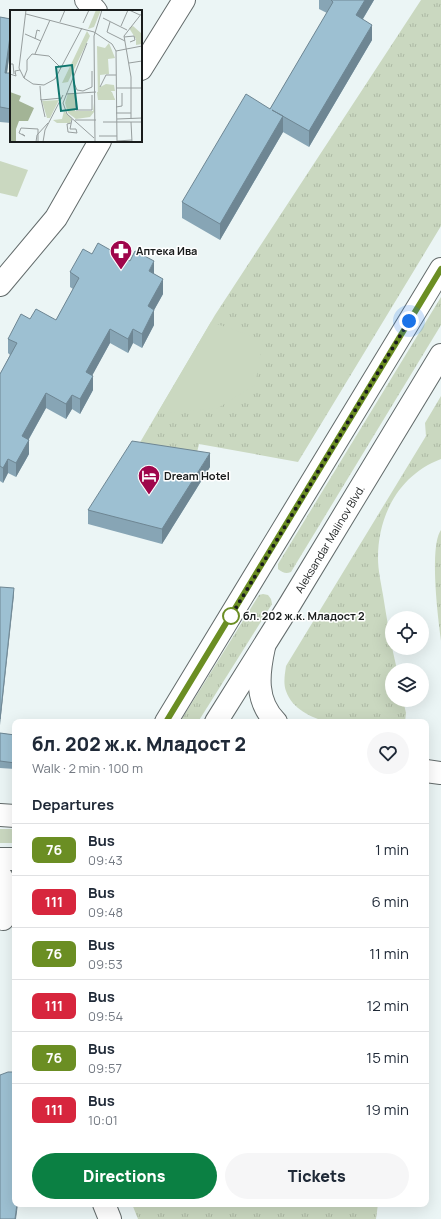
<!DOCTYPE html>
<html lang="en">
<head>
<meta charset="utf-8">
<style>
	:root { --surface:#fff; --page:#f6f6f7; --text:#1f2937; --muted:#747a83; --line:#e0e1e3; --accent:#0b8043 }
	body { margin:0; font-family:Manrope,sans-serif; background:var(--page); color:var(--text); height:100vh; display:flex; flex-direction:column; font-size:15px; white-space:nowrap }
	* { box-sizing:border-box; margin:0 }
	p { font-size:13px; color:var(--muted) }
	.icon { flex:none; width:22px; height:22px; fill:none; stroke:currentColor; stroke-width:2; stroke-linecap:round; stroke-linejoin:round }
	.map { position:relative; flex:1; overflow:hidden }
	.side { position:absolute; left:12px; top:719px; width:417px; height:488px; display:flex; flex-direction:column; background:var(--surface); border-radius:8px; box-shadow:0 4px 16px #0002 }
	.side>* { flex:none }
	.badge { padding:0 8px; border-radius:6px; font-size:14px; line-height:26px }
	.controls { position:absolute; left:385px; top:611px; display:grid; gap:8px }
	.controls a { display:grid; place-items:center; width:44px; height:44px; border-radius:50%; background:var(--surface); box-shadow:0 4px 16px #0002; font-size:20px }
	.you { position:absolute; width:20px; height:20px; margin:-10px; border:3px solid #fff; border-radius:50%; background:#1a73e8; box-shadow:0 0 0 6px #1a73e833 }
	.map>.badge { position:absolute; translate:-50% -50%; box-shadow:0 0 0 2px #fff }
	h2 { padding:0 20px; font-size:15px; line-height:36px }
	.round { display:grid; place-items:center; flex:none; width:42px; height:42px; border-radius:21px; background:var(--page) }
	.summary { display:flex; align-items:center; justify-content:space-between; height:68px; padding:0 20px }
	h1 { font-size:19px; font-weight:800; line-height:30px }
	.primary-button { display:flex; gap:8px; margin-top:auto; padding:8px 20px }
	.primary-button a { flex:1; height:46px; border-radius:24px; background:var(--accent); color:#fff; font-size:16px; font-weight:800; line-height:46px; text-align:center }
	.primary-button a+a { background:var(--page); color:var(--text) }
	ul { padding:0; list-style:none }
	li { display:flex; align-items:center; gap:12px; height:52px; padding:0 20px; border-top:1px solid var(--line) }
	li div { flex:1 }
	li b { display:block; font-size:15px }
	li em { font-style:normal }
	li .badge { min-width:44px; font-weight:700; text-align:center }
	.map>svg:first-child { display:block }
	.grass { fill:url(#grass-tufts) }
	.park { fill:#cad8c0 }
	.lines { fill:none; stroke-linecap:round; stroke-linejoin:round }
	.street-casing { stroke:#636b6b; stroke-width:24 }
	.secondary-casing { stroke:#636b6b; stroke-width:24 }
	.street { stroke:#fff; stroke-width:22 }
	.secondary { stroke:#fff; stroke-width:22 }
	.wall { fill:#87a5b5 }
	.shaded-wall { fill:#6e8693 }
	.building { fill:#9dc0d2; stroke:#6e8693 }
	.line-casing { stroke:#fff; stroke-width:9 }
	.line { stroke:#6b8e23; stroke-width:6 }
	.walk { stroke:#191c1c; stroke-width:4; stroke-dasharray:0 7.2 }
	.stop-dot { fill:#fff; stroke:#6b8e23; stroke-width:2 }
	.labels { text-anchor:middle; stroke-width:3; stroke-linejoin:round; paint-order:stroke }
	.poi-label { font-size:11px; font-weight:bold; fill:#191c1c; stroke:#fff; text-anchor:start }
	.street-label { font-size:11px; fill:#191c1c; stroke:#fff }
	.stop-label { font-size:11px; font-weight:bold; fill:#191c1c; stroke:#fff; text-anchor:start }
	.inset-road { fill:none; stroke:#979e9e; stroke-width:1 }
	.view { fill:#0f766e; fill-opacity:0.15; stroke:#0f766e; stroke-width:2 }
	.inset-edge { fill:none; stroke:#191c1c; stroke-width:2 }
</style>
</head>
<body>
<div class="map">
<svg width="441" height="1219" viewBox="0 0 441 1219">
	<defs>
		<pattern id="grass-tufts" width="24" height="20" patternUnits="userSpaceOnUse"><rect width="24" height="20" fill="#cad8c0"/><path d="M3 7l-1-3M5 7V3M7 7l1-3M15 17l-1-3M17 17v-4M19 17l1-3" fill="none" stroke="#adb9a4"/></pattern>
	</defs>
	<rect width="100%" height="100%" fill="#ebf5f5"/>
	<g class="grass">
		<polygon points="421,0 441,0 441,226 298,462 199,444 194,465 132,456 215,315"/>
		<path d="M441 297V325L291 572C286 574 283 573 278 569V564Z"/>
		<path d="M441 396V459C399 475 378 515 378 558 378 570 381 583 383 595 387 620 391 645 397 670H392V700H403L406 713 405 722H328C312 718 292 709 286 691 283 683 285 674 286 666L426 436 425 423Z"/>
		<path d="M441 530V641C438 619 429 546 441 530Z"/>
		<polygon points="263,594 268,595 271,599 272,604 198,722 180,722 259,595"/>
		<rect x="0" y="829" width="15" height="14"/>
		<polygon points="132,1204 378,1204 376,1219 138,1219"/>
	</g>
	<g class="park">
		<polygon points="0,161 28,170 17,197 0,193"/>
		<polygon points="211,322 263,340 255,385 218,408 157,414"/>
	</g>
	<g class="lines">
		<g class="street-casing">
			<g id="street">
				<polyline points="86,0 96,11"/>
				<polyline points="141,69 184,0"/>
				<polyline points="0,285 56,218 100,141"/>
				<path d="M264 647C258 674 255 701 276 722"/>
				<polyline points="426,771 441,773"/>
				<polyline points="0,815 15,816"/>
				<polyline points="0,859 15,859"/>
				<path d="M0 875C10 888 7 904 3 919"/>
			</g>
		</g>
		<g class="secondary-casing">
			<g id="secondary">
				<polyline points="166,722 441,269"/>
				<polyline points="216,722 290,604 441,355"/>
				<polyline points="104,1204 110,1219"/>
			</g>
		</g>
		<use href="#street" class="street"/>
		<use href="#secondary" class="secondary"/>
	</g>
	<g class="wall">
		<polygon points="319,0 374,0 363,19 372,40 309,147 283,132 220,240 182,218 182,202 270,109 327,13 319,9"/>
		<polygon points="0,17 11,19 11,43 7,73 11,73 11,123 0,122"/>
		<polygon points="92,254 154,274 163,294 154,310 154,325 142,348 133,343 128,353 110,343 92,375 93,390 80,414 72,409 66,419 46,408 29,439 29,454 16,477 8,473 3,483 0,481 0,374 10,355 8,353 8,339 30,319 56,320 73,289 70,287 70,272"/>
		<polygon points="210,467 162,544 88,524 88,510"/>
		<polygon points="0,733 15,735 15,769 0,768"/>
	</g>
	<g class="shaded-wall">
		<polygon points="365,0 374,0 356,30 356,15"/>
		<polygon points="372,25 372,40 309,147 309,131"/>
		<polygon points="11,29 11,43 5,87 5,73"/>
		<polygon points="283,116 283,132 220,240 220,224"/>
		<polygon points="154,261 154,276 149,271"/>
		<polygon points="163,279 163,294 148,321 148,306"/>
		<polygon points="154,310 154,325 142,348 142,334"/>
		<polygon points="110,329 110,343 86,387 86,372"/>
		<polygon points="133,329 133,343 128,353 128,339"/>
		<polygon points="93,376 93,390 80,414 80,399"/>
		<polygon points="46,393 46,408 22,451 22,436"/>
		<polygon points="72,395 72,409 66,419 66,404"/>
		<polygon points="29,440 29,454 16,477 16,463"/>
		<polygon points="210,453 210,467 162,544 162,529"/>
		<polygon points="8,459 8,473 3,483 3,468"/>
		<polygon points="14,588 14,595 0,725 0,719"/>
		<polygon points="17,1204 18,1204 16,1219 15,1219"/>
	</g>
	<g class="building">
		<polygon points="331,0 365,0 356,15 372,25 309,131 272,110 283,116 220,224 182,202 246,94 270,109 333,2"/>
		<polygon points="0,17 11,19 11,29 5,73 11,73 11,109 0,107"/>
		<polygon points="98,243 130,261 135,251 154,261 149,271 163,279 148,306 154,310 142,334 133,329 128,339 110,329 86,372 93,376 80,399 72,395 66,404 46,393 22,436 29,440 16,463 8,459 3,468 0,466 0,374 17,343 8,339 21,314 30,319 36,309 56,320 79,278 70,272 83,249 92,254"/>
		<polygon points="132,441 210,453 162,529 88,510"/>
		<polygon points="0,587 14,588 0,719"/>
		<polygon points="0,733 15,735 15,763 0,761"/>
		<polygon points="8,1072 15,1072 15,1204 17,1204 15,1219 0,1219 0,1075"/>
	</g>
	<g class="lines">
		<g class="line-casing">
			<polyline id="line" points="166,722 441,269"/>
		</g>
		<use href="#line" class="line"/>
		<polyline class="walk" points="231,616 228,621 409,321"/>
	</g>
	<defs>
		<g id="pharmacy-pin" transform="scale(1.15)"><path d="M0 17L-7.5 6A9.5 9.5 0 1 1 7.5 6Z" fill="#9f054b" stroke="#fff"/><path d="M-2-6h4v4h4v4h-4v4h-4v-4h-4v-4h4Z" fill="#fff"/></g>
		<g id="hotel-pin" transform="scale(1.15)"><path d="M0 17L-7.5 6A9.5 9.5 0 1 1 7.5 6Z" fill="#9f054b" stroke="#fff"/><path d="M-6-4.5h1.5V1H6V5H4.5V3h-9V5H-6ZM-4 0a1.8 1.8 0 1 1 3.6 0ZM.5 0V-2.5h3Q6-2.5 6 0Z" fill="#fff"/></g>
	</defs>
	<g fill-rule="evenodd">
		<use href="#pharmacy-pin" x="121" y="251"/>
		<use href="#hotel-pin" x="149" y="476"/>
	</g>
	<circle class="stop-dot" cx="231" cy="616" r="8"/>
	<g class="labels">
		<g class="poi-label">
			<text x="136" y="255">Аптека Ива</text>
			<text x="164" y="480">Dream Hotel</text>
		</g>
		<g class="street-label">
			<text transform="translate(330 539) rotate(-59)" y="4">Aleksandar Malinov Blvd.</text>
		</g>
		<g class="stop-label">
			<text x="243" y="620">бл. 202 ж.к. Младост 2</text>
		</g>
	</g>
	<g transform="translate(10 10)">
		<rect width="132" height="132" fill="#ebf5f5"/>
		<path d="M77 21 80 26 58 72 52 73ZM99 33 105 48 98 49 99 64 90 65V77L96 74 104 75 105 81H101L105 90H88L87 36 95 38ZM58 83 65 84V101H83V93L84 102 80 107 66 109 58 103 55 93ZM49 90 40 108H37L32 91ZM54 101 62 108 60 113H47L43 110 52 109Z" fill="#cad8c0"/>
		<path d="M0 82 11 86 9 91 24 98 18 111H9L6 119V131L8 132H0Z" fill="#a3b496"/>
		<path d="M86 0H91L84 17 78 19ZM123 16 132 24V34L126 35V29L119 18ZM87 82H102L105 90H88Z" fill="#cad8c0"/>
		<path class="inset-road" d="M16 0 9 58 14 68 23 74 34 75 45 69 72 18M119 0 130 5M16 4 84 22 102 34 106 41 107 132M93 8 117 20M50 12 55 0M100 12 97 22 115 31M73 13 79 0M111 16 118 0M15 24 31 31M114 27 124 26 125 30 120 32M25 29 27 20 30 21M77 33 53 93 57 104 84 128M106 41 132 36M25 44 40 10M119 53 132 51M0 54H3L4 64M0 64 6 66 5 61 10 60M14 68 17 60V50L22 44 39 46 51 58M30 76 31 90 52 88M90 77 96 65H106M106 78H132M65 83 64 73 67 80 73 81 82 77V61M65 83 66 100H82V85M56 84 86 82M31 89 35 107M106 97 112 96V83M106 103H121M107 109 132 108M121 109V67L114 26 132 3M65 110H86M93 112H132M121 112 122 132M61 113 57 114 58 122 67 123 66 119H60L62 109M12 124 15 126 9 123 11 118 28 119V132M89 126H107M107 131 122 130M26 132 27 125 38 113M33 132 35 120 53 85M85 132 84 26 92 0"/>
		<path class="view" d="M62 55 67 99 51 101 46 57Z"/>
		<rect width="132" height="132" class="inset-edge"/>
	</g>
</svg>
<div class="controls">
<a><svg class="icon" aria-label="locate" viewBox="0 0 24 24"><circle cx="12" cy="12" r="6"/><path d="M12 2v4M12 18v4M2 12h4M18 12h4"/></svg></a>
<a><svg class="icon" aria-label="layers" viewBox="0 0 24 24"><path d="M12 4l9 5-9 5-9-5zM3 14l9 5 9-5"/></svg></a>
</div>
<div class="you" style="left:409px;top:321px"></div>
<section class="side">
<div class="summary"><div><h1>бл. 202 ж.к. Младост 2</h1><p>Walk · 2 min · 100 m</p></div><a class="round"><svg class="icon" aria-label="heart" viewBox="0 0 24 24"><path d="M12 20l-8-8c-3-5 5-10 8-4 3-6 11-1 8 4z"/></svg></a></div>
<h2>Departures</h2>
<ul>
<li><span class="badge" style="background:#6b8e23;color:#fff">76</span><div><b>Bus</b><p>09:43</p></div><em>1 min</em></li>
<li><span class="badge" style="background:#d7263d;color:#fff">111</span><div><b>Bus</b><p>09:48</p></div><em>6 min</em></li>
<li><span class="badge" style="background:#6b8e23;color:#fff">76</span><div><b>Bus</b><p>09:53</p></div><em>11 min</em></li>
<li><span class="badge" style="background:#d7263d;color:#fff">111</span><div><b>Bus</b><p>09:54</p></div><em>12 min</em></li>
<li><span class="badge" style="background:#6b8e23;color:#fff">76</span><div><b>Bus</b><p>09:57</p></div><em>15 min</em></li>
<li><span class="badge" style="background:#d7263d;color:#fff">111</span><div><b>Bus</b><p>10:01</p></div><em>19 min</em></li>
</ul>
<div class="primary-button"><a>Directions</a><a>Tickets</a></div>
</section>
</div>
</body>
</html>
